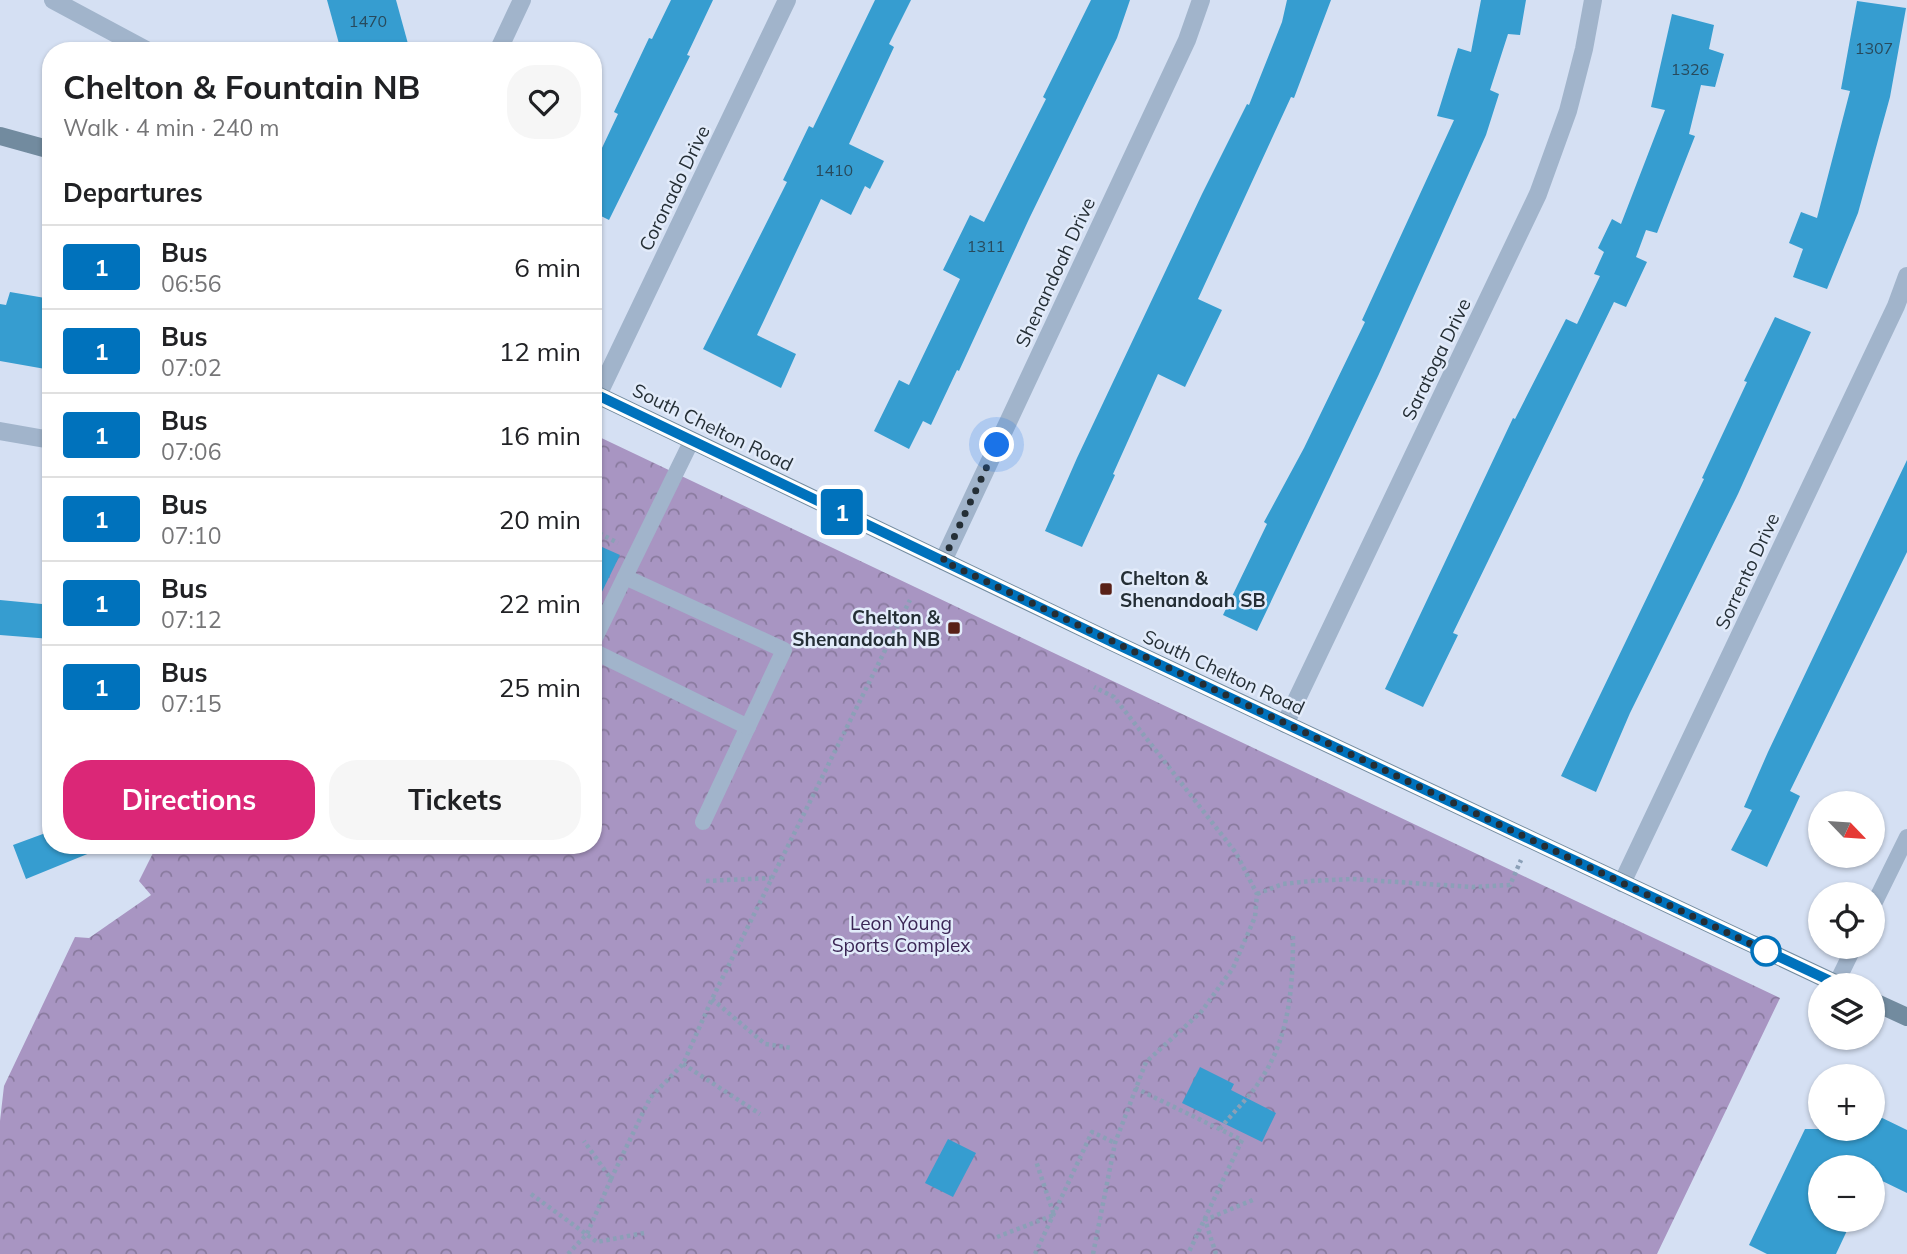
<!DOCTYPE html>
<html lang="en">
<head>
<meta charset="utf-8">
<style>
	:root { --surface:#fff; --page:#f6f6f6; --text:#202124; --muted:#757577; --line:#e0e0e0; --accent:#db2777 }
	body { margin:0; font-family:Mulish,sans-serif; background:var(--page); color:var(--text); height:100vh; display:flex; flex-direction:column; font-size:26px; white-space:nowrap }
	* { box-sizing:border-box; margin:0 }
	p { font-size:23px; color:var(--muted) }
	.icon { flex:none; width:38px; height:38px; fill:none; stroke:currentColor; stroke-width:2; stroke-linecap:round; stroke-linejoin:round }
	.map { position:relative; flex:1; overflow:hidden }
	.details { position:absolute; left:42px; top:42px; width:560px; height:812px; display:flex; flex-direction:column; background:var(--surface); border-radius:28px; box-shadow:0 2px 5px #0004 }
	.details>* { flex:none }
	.badge { padding:0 14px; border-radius:5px; font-size:24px; line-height:46px }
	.needle { width:46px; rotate:115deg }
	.buttons { position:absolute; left:1808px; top:791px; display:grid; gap:14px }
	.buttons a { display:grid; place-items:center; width:77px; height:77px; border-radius:50%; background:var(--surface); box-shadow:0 2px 5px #0004; font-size:35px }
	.you { position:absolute; width:35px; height:35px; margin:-18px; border:5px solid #fff; border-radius:50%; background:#1a73e8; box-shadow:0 0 0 10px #1a73e833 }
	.map>.badge { position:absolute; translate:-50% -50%; box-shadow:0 0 0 4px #fff }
	h2 { padding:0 21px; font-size:26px; line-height:63px }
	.round { display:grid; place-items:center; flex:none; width:74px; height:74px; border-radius:28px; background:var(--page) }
	.summary { display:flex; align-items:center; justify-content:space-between; height:119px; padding:0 21px }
	h1 { font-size:33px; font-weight:700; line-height:52px }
	.cta { display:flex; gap:14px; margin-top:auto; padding:14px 21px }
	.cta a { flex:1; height:80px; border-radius:28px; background:var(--accent); color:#fff; font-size:28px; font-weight:700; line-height:80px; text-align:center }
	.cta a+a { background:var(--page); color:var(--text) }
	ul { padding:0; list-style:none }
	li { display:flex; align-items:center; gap:21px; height:84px; padding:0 21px; border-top:2px solid var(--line) }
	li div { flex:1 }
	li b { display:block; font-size:26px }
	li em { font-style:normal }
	li .badge { min-width:77px; font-weight:700; text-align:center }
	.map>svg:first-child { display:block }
	.forest { fill:url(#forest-crowns) }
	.building { fill:#369dd0 }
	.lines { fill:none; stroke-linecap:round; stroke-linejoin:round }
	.path { stroke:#8ba0b7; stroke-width:4.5; stroke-dasharray:3.5 3.5; stroke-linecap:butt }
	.service { stroke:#a1b4cb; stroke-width:16 }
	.minor { stroke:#a1b4cb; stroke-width:18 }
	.secondary { stroke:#728b9f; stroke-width:18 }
	.line-casing { stroke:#fff; stroke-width:16 }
	.line { stroke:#0072bc; stroke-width:10 }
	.walk { stroke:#242e35; stroke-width:7; stroke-dasharray:0 12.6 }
	.poi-dot { fill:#592117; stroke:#e2ebfa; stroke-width:2.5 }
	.stop-dot { fill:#fff; stroke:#0072bc; stroke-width:3.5 }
	.labels { text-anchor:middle; stroke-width:5; stroke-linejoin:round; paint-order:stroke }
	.number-label { font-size:16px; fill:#284a5c }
	.street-label { font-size:19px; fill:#242e35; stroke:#e2ebfa }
	.poi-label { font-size:19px; font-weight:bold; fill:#242e35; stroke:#e2ebfa; text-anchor:start }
	.park-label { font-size:19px; fill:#3b2655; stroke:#e2ebfa }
</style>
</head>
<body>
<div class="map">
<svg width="1907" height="1254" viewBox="0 0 1907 1254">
	<defs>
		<pattern id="forest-crowns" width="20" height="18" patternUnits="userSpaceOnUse" patternTransform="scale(1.75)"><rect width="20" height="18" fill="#a895c2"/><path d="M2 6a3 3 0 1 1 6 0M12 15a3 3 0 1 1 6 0" fill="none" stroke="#897a9e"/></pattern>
	</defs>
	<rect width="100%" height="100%" fill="#d5e0f3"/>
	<polygon class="forest" points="593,434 1780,998 1657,1254 0,1254 0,1121 4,1086 75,937 89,938 151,895 139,881 157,845 593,845"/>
	<g class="building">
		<polygon points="327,0 396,0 410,51 341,51"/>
		<polygon points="671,0 713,0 687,55 690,56 609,220 593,212 593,167 618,114 614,112 649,38 652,39"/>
		<polygon points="875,0 911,0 889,44 894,47 849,144 884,161 870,189 865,186 851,215 821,199 757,335 796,354 781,388 703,349 787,182 783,180 809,126 813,128"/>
		<polygon points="1091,0 1130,0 1117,38 1029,219 959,371 957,370 931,425 923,421 909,449 874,431 899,380 909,385 960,279 943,270 970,215 984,222 1046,99 1043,97"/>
		<polygon points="1287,0 1331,0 1294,98 1291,97 1198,299 1222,310 1185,387 1158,374 1113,474 1115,475 1082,547 1045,531 1077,458 1202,194 1247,104 1249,105 1282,22"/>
		<polygon points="1481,0 1526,0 1520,35 1508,34 1490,90 1499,94 1486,135 1379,374 1257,631 1223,615 1267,524 1264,522 1304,448 1365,322 1362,320 1454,120 1437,116 1458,48 1471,52"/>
		<polygon points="1857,1 1906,8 1890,97 1858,213 1827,289 1793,277 1803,249 1789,243 1801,212 1817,218 1850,91 1841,89"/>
		<polygon points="1672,14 1714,25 1709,49 1724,54 1715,87 1701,85 1689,134 1695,136 1657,233 1646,230 1636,257 1647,262 1626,307 1614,302 1453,633 1458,635 1423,707 1385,689 1513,418 1515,419 1566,319 1577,324 1600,276 1594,274 1604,252 1598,248 1612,219 1621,224 1665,110 1651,107"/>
		<polygon points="10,292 51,299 51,370 0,361 0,304 6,305"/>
		<polygon points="1775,317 1811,332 1738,494 1630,713 1596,792 1561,776 1704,479 1702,478 1747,382 1744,381"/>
		<polygon points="1907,460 1907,552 1790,791 1800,796 1767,867 1731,850 1752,810 1744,807 1768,752"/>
		<polygon points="593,543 620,555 593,610"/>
		<polygon points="0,600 42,604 51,610 51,639 0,635"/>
		<polygon points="51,831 51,845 107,846 26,879 13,845"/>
		<polygon points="1200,1067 1234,1084 1231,1090 1276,1113 1262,1142 1182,1103"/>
		<polygon points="1872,1113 1907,1130 1907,1193 1872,1176 1872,1167 1820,1167 1820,1220 1852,1220 1836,1254 1767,1254 1749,1245 1805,1129 1872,1129"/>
		<polygon points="948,1139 976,1153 953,1197 925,1183"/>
	</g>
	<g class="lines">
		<g class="path">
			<polyline points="593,530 618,543"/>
			<polyline points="706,881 771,878"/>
			<polyline points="1257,894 1283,884 1311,881 1352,879 1472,887 1510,885 1521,860"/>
			<polyline points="712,999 765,1044 792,1048"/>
			<polyline points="683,1064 760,1114"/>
			<polyline points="1135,1088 1242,1140 1188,1254"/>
			<path d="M1220 1129C1233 1112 1250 1097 1261 1079 1290 1036 1293 985 1293 934"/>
			<polyline points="611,1179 650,1098 683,1064 712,999 910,600"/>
			<polyline points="531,1194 597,1242 644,1233"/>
			<polyline points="997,1237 1054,1215 1036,1161"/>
			<polyline points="568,1254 587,1234 611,1179 584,1141"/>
			<polyline points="1035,1254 1092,1132 1115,1143"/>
			<polyline points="1093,1254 1115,1143 1146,1062 1201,1012 1233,968 1255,917 1257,894 1236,853 1114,697 1094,687"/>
			<polyline points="1216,1254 1205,1220 1255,1199"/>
		</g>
		<g class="service">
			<polyline points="625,577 784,650 703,822"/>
			<polyline points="593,642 692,440"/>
			<polyline points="593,651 748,727"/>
			<polyline points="1872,908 1907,837"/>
			<polyline points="1836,984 1854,947"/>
		</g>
		<g class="minor">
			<polyline points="53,0 148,51"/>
			<polyline points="498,51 522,0"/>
			<polyline points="598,395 787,0"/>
			<polyline points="0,431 51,440"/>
			<polyline points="943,561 1187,40 1201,0"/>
			<polyline points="1285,724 1538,194 1568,111 1584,49 1593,0"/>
			<polyline points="1622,883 1896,306 1907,276"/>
		</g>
		<g class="secondary">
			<polyline points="0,136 51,150"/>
			<polyline points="593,393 1114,643 1839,985"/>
			<polyline points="1872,1001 1907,1017"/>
		</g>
	</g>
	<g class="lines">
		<g class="line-casing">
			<polyline id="line" points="593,393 1114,643 1839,985"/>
		</g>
		<use href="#line" class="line"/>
		<polyline class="walk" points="997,445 943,561 1766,951"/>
	</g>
	<g class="poi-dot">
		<rect x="1099" y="582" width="14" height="14" rx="3.5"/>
		<rect x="947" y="621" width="14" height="14" rx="3.5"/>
	</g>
	<circle class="stop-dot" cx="1766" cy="951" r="14"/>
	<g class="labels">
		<g class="number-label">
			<text x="368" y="27">1470</text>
			<text x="1874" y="54">1307</text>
			<text x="1690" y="75">1326</text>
			<text x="834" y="176">1410</text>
			<text x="986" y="252">1311</text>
		</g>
		<g class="street-label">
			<text transform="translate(674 188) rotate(-64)" y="7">Coronado Drive</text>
			<text transform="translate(1055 272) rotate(-65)" y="7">Shenandoah Drive</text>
			<text transform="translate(1436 359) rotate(-64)" y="7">Saratoga Drive</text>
			<text transform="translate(713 427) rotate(26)" y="7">South Chelton Road</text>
			<text transform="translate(1747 571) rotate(-65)" y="7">Sorrento Drive</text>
			<text transform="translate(1224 672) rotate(25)" y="7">South Chelton Road</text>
		</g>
		<g class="poi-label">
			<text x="1120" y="585">Chelton &amp;<tspan x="1120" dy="22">Shenandoah SB</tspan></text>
			<text x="940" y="624" text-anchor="end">Chelton &amp;<tspan x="940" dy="22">Shenandoah NB</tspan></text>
		</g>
		<g class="park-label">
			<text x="901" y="930">Leon Young<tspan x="901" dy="22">Sports Complex</tspan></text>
		</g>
	</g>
</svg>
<div class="buttons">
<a><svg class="needle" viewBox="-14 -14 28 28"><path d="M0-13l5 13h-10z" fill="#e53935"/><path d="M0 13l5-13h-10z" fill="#757577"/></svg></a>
<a><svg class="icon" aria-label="locate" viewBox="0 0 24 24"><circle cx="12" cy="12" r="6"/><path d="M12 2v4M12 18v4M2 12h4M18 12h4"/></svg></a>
<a><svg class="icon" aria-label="layers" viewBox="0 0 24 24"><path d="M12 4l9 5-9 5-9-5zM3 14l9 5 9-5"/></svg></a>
<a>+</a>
<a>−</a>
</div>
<div class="you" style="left:997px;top:445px"></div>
<b class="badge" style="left:842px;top:512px;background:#0072bc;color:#fff">1</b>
<section class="details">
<div class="summary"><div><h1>Chelton &amp; Fountain NB</h1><p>Walk · 4 min · 240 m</p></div><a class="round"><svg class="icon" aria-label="heart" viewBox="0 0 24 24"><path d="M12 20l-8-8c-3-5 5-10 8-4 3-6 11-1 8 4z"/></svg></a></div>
<h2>Departures</h2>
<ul>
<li><span class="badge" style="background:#0072bc;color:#fff">1</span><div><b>Bus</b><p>06:56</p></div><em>6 min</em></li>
<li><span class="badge" style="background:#0072bc;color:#fff">1</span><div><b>Bus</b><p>07:02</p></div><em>12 min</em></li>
<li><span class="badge" style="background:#0072bc;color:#fff">1</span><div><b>Bus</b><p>07:06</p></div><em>16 min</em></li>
<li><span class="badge" style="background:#0072bc;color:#fff">1</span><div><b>Bus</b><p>07:10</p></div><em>20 min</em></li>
<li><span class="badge" style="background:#0072bc;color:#fff">1</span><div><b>Bus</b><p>07:12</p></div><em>22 min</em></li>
<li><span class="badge" style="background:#0072bc;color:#fff">1</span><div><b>Bus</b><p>07:15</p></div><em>25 min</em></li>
</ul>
<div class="cta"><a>Directions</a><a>Tickets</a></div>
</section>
</div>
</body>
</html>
